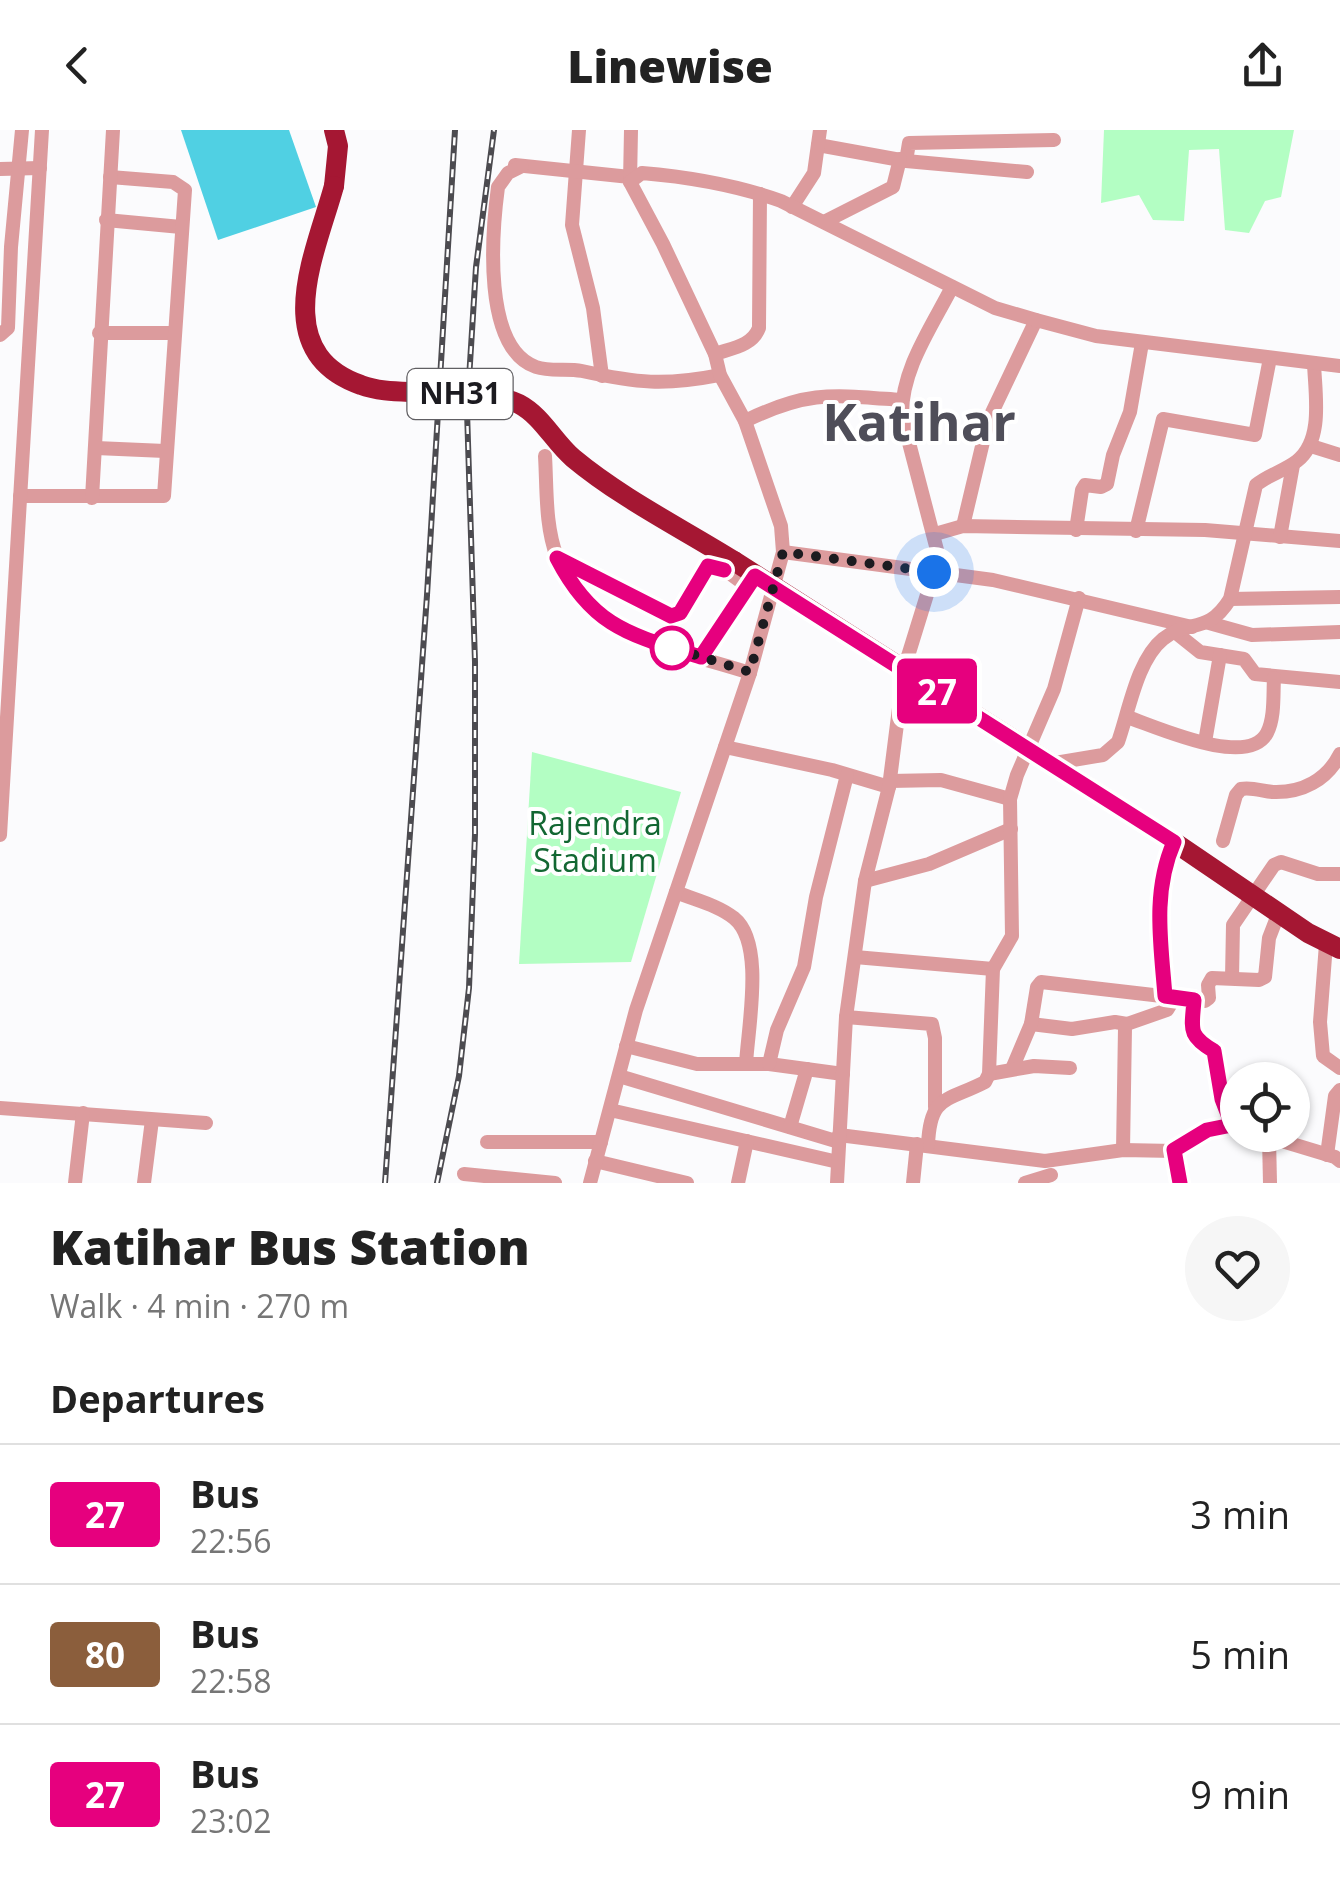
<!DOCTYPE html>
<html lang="en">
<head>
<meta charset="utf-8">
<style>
	:root { --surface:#fff; --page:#f6f6f6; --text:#222; --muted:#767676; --line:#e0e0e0 }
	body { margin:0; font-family:"Open Sans",sans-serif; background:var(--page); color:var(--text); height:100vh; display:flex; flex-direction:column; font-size:38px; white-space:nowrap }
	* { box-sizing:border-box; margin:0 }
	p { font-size:32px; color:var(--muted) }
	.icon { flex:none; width:55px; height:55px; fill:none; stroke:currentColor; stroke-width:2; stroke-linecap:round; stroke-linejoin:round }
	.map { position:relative; height:1053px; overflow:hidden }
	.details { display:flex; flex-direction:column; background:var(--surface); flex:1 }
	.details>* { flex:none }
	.badge { padding:0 20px; border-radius:8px; font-size:35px; line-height:65px }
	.fabs { position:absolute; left:1220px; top:932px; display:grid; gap:20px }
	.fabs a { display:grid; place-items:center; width:90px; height:90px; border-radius:50%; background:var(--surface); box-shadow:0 2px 8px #0004; font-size:50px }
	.you { position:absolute; width:50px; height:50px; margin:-25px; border:8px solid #fff; border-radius:50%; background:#1a73e8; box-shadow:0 0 0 15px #1a73e833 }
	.map>.badge { position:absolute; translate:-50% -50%; box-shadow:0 0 0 5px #fff }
	h2 { padding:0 50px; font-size:38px; line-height:90px }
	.round { display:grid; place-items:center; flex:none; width:105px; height:105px; border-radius:52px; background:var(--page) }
	.headline { display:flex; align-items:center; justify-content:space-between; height:170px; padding:0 50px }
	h1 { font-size:48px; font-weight:800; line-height:75px }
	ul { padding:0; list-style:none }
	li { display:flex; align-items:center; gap:30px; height:140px; padding:0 50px; border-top:2px solid var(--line) }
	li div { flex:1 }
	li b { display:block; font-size:38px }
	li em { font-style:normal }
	li .badge { min-width:110px; font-weight:700; text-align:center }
	header { display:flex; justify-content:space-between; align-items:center; height:130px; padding:0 50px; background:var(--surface); font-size:45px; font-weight:800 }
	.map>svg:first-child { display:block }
	.green { fill:#b3fec3 }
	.water { fill:#50d0e3 }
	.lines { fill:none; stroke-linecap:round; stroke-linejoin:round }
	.minor { stroke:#dc9b9d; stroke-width:14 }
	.highway { stroke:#a51733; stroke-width:20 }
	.rail-casing { stroke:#4c4b50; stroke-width:6 }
	.rail { stroke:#fff; stroke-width:2.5; stroke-dasharray:8; stroke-linecap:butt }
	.highway-bridge { stroke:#a51733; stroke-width:20 }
	.line-casing { stroke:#fff; stroke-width:22 }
	.line { stroke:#e6007e; stroke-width:15 }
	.walk { stroke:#1c1b20; stroke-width:10; stroke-dasharray:0 18 }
	.stop-dot { fill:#fff; stroke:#e6007e; stroke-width:5 }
	.labels { text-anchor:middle; stroke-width:8; stroke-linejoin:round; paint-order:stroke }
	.shield { fill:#fff; stroke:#605f63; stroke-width:2.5 }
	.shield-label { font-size:30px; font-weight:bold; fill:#1c1b20 }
	.park-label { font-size:32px; fill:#126732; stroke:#fff }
	.town-label { font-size:52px; font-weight:bold; fill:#4f4e59; stroke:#fff }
</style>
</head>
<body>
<header><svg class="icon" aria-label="back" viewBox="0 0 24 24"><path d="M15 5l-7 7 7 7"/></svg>Linewise<svg class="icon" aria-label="share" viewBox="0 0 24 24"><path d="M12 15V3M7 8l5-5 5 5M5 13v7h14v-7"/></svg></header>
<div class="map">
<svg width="1340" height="1053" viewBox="0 0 1340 1053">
	<rect width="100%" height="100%" fill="#fbfbfd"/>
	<g class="green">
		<polygon points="1104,0 1294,0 1281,67 1265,71 1249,103 1225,100 1219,19 1189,20 1184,91 1153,90 1139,65 1101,73"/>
		<polygon points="532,622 681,662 631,832 519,834"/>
	</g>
	<polygon class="water" points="181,0 289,0 316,77 218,110"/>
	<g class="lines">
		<g class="minor">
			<polyline points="579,0 572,95 593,178 602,246"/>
			<polyline points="818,15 906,31 1027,42"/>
			<polyline points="906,31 909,13 1054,10"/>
			<polyline points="515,35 630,47"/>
			<path d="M522 36 508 43 498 57C492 102 482 218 536 237 550 242 567 238 582 241 637 253 664 256 720 245"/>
			<polyline points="0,39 40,38"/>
			<polyline points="630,52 631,0"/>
			<polyline points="792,77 814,43 820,0"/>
			<polyline points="106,90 181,97"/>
			<polyline points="824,92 893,57 900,29"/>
			<polyline points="99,203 173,203"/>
			<polyline points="0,205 8,198 11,117 22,0"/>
			<path d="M715 224C732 218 752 216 759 198L760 64"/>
			<path d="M745 291C809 260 833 265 901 270"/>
			<polyline points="1311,316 1340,325"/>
			<polyline points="96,318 165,321"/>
			<path d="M545 326C547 359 545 396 557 427 586 507 679 520 750 543"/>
			<polyline points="20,366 164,366 185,60 173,52 110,47"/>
			<polyline points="92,368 113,0"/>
			<polyline points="963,396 988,291 1036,190"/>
			<polyline points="1076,400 1082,360 1085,355 1101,357 1107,354 1113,325 1130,282 1142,213"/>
			<polyline points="1136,401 1163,289 1255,305 1270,228"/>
			<polyline points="935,404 963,396 1205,400 1340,411"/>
			<polyline points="1280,407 1293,335"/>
			<polyline points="783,422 993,450 1192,497"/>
			<polyline points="558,428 671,485 680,483 708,436 724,439 747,456"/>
			<polyline points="1230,469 1340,467"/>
			<polyline points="1209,493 1252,505 1340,502"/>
			<polyline points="1175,502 1200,522 1244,529 1255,544 1340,552"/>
			<polyline points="701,527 751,450"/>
			<path d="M1127 587C1157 597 1248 639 1267 603 1275 588 1273 564 1274 548"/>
			<polyline points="1205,612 1220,525"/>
			<polyline points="725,617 832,640 889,657"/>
			<path d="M1049 634 1103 625 1118 612C1129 581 1137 530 1163 509 1189 488 1207 506 1230 469L1256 355C1268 345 1284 341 1297 331 1324 310 1315 263 1314 233"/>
			<polyline points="890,651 941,650 1010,669"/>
			<polyline points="0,705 42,0"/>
			<path d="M1223 711 1236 665 1241 659C1252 657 1262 661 1273 662 1302 663 1327 650 1340 624"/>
			<polyline points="865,751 929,734 1011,699"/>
			<path d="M676 762C695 770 718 775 734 788 765 813 748 896 746 934"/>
			<polyline points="1326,814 1320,892 1323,926 1340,938"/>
			<polyline points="855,827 993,839"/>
			<polyline points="1232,848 1233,795 1274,735 1281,732 1318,744 1340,744"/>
			<path d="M1165 866C1161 813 1152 762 1174 712"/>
			<polyline points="1194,869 1192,902 1202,915 1214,921 1223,969 1232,995"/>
			<polyline points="846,887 932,894 935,908 935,977"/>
			<polyline points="1031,894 1072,899 1115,892 1127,894"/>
			<polyline points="626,916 697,934 769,934 843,944"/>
			<polyline points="769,934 777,900 804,837 816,767 847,645"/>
			<polyline points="1012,939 1031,894 1037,857 1041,852 1205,871 1209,868 1208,855 1212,848 1259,850 1265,847 1269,808 1279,782"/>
			<polyline points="989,944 1034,936 1070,938"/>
			<polyline points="619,946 839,1012"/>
			<polyline points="0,978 206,993"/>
			<polyline points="610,980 838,1032"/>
			<polyline points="790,997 807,939"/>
			<polyline points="839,1005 1045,1031 1123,1020 1174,1021 1207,1000 1238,996"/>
			<polyline points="1262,1005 1335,1027 1340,1031"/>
			<polyline points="1269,1008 1270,1053"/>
			<polyline points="487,1012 601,1012"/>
			<path d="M928 1015C930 965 946 972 985 952L989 944 993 839 1012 806 1010 669 1017 645 1054 559 1079 468"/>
			<polyline points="1123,1020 1125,898 1127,894 1167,880 1175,867"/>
			<polyline points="1174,1021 1180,1053"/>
			<polyline points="1327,1025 1335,966 1340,960"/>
			<polyline points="595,1031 687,1053"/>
			<polyline points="464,1044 555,1053"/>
			<polyline points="75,1053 83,983"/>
			<polyline points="144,1053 152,990"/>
			<path d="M590 1053 636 880 750 543 783 422 781 396 745 291 720 245 715 224 663 114 630 52 642 43C689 47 736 55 781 71L995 178 1036 190 1096 206 1340 236"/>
			<polyline points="738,1053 747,1011"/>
			<path d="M837 1053 846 887 865 751 889 657 904 539 934 442 937 420 902 286C901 240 931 198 952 157"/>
			<polyline points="913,1053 917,1014"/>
			<polyline points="1025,1053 1051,1045"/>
		</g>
		<g class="highway">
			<polyline points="334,0 338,16 334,56"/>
			<polyline points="734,431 1174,712 1308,803 1340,819"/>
		</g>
		<g class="rail-casing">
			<g id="rail">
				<polyline points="385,1053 427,465 455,0"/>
				<polyline points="437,1053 459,946 469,858 475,704 475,532 467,281 476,137 494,0"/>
			</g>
		</g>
		<use href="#rail" class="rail"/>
		<path class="highway-bridge" d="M334 56C316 122 267 222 361 255 382 263 407 261 429 263 458 264 493 261 519 274 542 286 554 312 573 328 621 368 681 398 734 431"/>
	</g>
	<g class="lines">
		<g class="line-casing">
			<path id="line" d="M724 440 708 436 680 483 671 486 557 428C593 498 631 505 701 527L755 446 1174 712C1152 762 1161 814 1165 866L1194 870C1192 899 1187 905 1214 921L1222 969 1232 995 1207 1000 1174 1020 1180 1053"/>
		</g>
		<use href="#line" class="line"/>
		<polyline class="walk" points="672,518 666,516 750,542 783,422 934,442"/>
	</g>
	<circle class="stop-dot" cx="672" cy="518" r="20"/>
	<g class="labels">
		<rect class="shield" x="407.5" y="239" width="105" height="50" rx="8"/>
		<g class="shield-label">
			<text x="460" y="274">NH31</text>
		</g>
		<g class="park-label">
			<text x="595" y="705">Rajendra<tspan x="595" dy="37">Stadium</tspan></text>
		</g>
		<g class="town-label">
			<text x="919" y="311">Katihar</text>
		</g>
	</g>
</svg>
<div class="fabs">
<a><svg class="icon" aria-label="locate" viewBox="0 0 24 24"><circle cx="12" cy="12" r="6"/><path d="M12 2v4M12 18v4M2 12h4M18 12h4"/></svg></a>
</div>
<div class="you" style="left:934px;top:442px"></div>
<b class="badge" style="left:937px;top:561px;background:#e6007e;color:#fff">27</b>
</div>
<section class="details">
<div class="headline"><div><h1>Katihar Bus Station</h1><p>Walk · 4 min · 270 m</p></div><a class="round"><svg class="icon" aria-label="heart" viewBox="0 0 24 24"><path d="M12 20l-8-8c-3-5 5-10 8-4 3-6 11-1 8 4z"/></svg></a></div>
<h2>Departures</h2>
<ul>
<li><span class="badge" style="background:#e6007e;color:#fff">27</span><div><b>Bus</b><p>22:56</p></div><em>3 min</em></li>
<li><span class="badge" style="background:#8b5e3c;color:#fff">80</span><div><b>Bus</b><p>22:58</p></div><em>5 min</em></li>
<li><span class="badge" style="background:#e6007e;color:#fff">27</span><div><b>Bus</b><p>23:02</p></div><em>9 min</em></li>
</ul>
</section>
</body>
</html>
